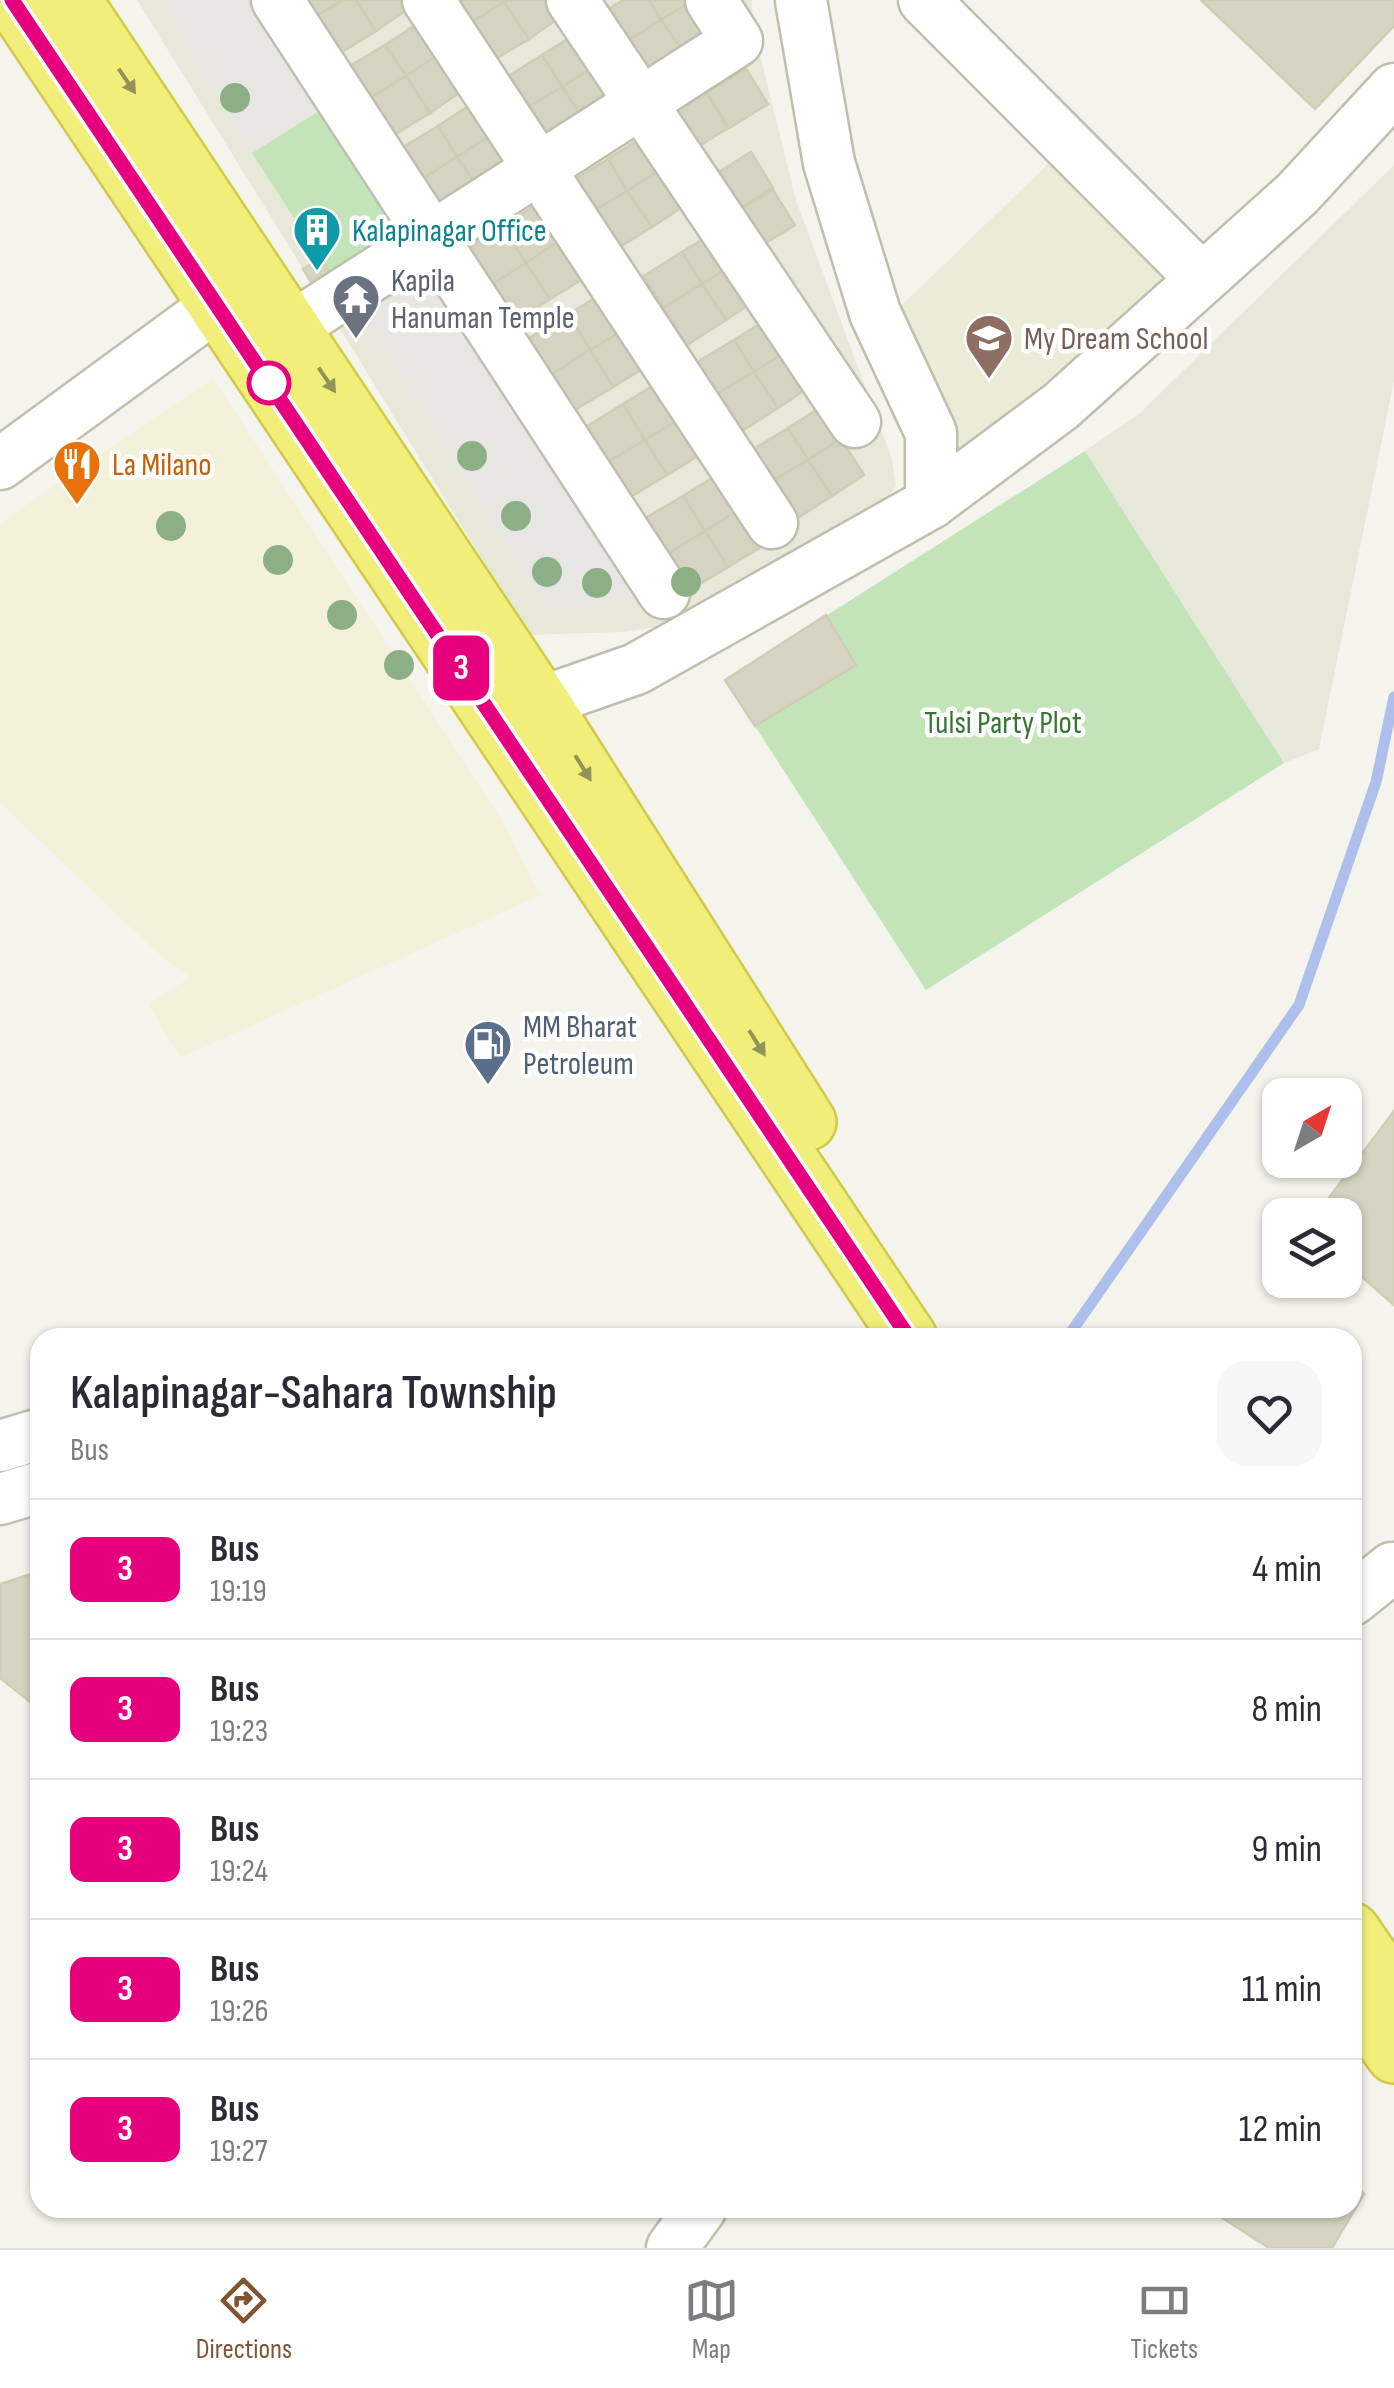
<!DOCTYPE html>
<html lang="en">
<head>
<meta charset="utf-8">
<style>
	:root { --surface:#fff; --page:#f7f7f7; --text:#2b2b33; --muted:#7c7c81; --line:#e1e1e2; --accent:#7f5432 }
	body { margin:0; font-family:"Sofia Sans Condensed",sans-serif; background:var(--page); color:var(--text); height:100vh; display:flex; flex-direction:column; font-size:38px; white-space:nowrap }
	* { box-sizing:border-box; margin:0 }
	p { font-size:32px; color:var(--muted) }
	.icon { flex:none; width:55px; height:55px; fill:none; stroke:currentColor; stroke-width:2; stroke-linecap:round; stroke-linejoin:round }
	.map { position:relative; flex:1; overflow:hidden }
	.panel { position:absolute; left:30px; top:1328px; width:1332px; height:890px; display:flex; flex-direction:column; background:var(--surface); border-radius:30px; box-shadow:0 2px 8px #0004 }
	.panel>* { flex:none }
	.badge { padding:0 20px; border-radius:15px; font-size:35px; line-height:65px }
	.needle { width:65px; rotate:39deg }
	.fabs { position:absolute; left:1262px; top:1078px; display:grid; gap:20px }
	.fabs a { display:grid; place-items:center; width:100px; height:100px; border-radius:20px; background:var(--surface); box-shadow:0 2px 8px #0004; font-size:50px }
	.map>.badge { position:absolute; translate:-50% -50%; box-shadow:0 0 0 5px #fff }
	.round { display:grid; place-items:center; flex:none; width:105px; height:105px; border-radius:30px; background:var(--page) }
	.overview { display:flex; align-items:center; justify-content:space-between; height:170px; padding:0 40px }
	h1 { font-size:48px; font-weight:600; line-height:75px }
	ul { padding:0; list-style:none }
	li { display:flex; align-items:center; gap:30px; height:140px; padding:0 40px; border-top:2px solid var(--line) }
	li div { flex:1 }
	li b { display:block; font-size:38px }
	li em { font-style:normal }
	li .badge { min-width:110px; font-weight:700; text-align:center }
	.dock { display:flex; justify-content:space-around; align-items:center; height:140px; border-top:2px solid var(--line); background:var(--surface); font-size:28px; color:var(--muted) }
	.dock a { display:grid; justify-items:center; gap:5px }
	.dock .selected { color:var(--accent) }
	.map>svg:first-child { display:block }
	.residential { fill:#e8e8da }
	.commercial { fill:#f4f1da }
	.education { fill:#ebecd7 }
	.green { fill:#c3e4b9 }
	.parking { fill:#e7e6e2 }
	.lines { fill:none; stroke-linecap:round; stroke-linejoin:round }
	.stream { stroke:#aebfeb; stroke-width:11 }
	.building { fill:#d5d4c2; stroke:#cfcdb6; stroke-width:2.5 }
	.minor-casing { stroke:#bfbfaf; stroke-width:55 }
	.highway-casing { stroke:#d0c94a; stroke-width:60 }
	.minor { stroke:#fff; stroke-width:50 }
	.highway { stroke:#f1ef7a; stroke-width:55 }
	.tree { fill:#8caf86 }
	.oneway { fill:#949357 }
	.line-casing { stroke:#fff; stroke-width:22 }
	.line { stroke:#e6007e; stroke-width:15 }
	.stop-dot { fill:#fff; stroke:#e6007e; stroke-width:5 }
	.labels { text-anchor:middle; stroke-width:9; stroke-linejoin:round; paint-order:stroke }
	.culture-label { font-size:32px; fill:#0d838f; stroke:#fff; text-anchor:start }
	.worship-label { font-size:32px; fill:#5b616d; stroke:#fff; text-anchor:start }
	.education-label { font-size:32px; fill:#785e54; stroke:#fff; text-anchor:start }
	.food-label { font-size:32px; fill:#c56008; stroke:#fff; text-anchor:start }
	.park-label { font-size:32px; fill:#367632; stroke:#fff }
	.service-label { font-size:32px; fill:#4e5e75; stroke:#fff; text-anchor:start }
</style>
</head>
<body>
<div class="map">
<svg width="1394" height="2248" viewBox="0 0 1394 2248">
	<rect width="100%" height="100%" fill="#f4f4ec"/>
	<g class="residential">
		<polygon points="137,0 752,0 753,27 796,200 892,459 896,486 882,505 676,624 622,632 529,635"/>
		<polygon points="1394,165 1394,381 1319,749 1284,763 1085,451 1140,413"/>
	</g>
	<polygon class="commercial" points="213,378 497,812 541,895 180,1058 148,1004 191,977 166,961 0,803 0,523"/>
	<polygon class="education" points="1051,161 1170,276 961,454 900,307"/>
	<g class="green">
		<polygon points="330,104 409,228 332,277 252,153"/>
		<polygon points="1085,451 1284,763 926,990 725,680"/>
	</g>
	<g class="parking">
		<polygon points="159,0 262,0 330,104 252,153"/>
		<polygon points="429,261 648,599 548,609 357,306"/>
	</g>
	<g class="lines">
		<polyline class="stream" points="1067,1338 1299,1005 1376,782 1394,697"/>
	</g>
	<g class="building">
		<polygon points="302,0 343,0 313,18"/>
		<polygon points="343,0 356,0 376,31 337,55 313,18"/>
		<polygon points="356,0 402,0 408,9 376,31"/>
		<polygon points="449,0 503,0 504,2 466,26"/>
		<polygon points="508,0 549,0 560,17 529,39 504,2"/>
		<polygon points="623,0 649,0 661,20 623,44 604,12"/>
		<polygon points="649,0 693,0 661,20"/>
		<polygon points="693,0 718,35 686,56 661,20"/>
		<polygon points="1201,0 1394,0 1394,26 1315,109"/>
		<polygon points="504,2 529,39 489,63 466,26"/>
		<polygon points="661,20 686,56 647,81 623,44"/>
		<polygon points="417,24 438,55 406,76 385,45"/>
		<polygon points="574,35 595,66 562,87 542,55"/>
		<polygon points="385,45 406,76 367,100 347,68"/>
		<polygon points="438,55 462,91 430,113 406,76"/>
		<polygon points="542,55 562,87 523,110 504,79"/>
		<polygon points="595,66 618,102 586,123 562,87"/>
		<polygon points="746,69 768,104 729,128 707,92"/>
		<polygon points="406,76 430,113 391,137 367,100"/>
		<polygon points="562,87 586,123 547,148 523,110"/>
		<polygon points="706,92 728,128 689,152 667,117"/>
		<polygon points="470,105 490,136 457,157 438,126"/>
		<polygon points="438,126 457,157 419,181 400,149"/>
		<polygon points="490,136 514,172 482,193 457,157"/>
		<polygon points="640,139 660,170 627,191 608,159"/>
		<polygon points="751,152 773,188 734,212 711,177"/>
		<polygon points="457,157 482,193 442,218 419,181"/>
		<polygon points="608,159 627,191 589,214 569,183"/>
		<polygon points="660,170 684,206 652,227 627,191"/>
		<polygon points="773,190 795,225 756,249 734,213"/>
		<polygon points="627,191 652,227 612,252 589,214"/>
		<polygon points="541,201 565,237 526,263 502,227"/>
		<polygon points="502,227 526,263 486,288 463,251"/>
		<polygon points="715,232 735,263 702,284 682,252"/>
		<polygon points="565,237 589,275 550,299 526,263"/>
		<polygon points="682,252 702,284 663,308 644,276"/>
		<polygon points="321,258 332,277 314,287 303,269"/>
		<polygon points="526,263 550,299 510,324 486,288"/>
		<polygon points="735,263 758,299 726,320 702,284"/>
		<polygon points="702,284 726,320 687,345 663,308"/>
		<polygon points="608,290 630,327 590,350 569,314"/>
		<polygon points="569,314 590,350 551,375 528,339"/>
		<polygon points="766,320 787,351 754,372 734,340"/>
		<polygon points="630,327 652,363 613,387 590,350"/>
		<polygon points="734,340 754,372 715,395 696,363"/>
		<polygon points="590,350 613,387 573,411 551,375"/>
		<polygon points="787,351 810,387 778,408 754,372"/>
		<polygon points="754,372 778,408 739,433 715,395"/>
		<polygon points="662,380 685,416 645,440 623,404"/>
		<polygon points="623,404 645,440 605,464 583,429"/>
		<polygon points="820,408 841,439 808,460 788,428"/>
		<polygon points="685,416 706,451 667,475 645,440"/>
		<polygon points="788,428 808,460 769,483 749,452"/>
		<polygon points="841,439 864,475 832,496 808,460"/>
		<polygon points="645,440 667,475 627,499 605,464"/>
		<polygon points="808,460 832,496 793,521 769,483"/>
		<polygon points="722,472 744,507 705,531 683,496"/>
		<polygon points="683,496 705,531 666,555 644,519"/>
		<polygon points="744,507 766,544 728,567 705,531"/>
		<polygon points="705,531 728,567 688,591 666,555"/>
		<polygon points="826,615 856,665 755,726 725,680"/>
		<polygon points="1394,1111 1394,1305 1345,1262 1345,1215 1316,1215"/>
		<polygon points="40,1571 40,1710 0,1678 0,1584"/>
		<polygon points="1352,2180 1364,2194 1332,2248 1269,2248 1207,2208 1352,2208"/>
	</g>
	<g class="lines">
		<g class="minor-casing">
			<g id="minor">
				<polyline points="277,0 664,593"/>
				<polyline points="428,0 772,523"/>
				<polyline points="572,0 855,422"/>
				<polyline points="801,0 829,163 875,313 931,433 931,503"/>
				<polyline points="924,0 1202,279"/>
				<polyline points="292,327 737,41 711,0"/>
				<polyline points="0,464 217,305 252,285"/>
				<polyline points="504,715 636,669 931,503 1061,406 1297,194 1394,89"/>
				<polyline points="0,1446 40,1434"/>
				<polyline points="0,1499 40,1487"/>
				<polyline points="1352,1600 1392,1568"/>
				<polyline points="672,2248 701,2208"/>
			</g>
		</g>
		<g class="highway-casing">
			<g id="highway">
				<polyline points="12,0 909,1338"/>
				<polyline points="73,0 541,702 808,1122"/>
				<polyline points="1352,1931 1394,1992"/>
				<polyline points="1352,1994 1394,2055"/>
			</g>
		</g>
		<use href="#minor" class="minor"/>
		<use href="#highway" class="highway"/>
	</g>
	<g class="tree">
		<circle cx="235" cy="98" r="15"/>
		<circle cx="472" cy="456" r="15"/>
		<circle cx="516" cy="516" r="15"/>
		<circle cx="171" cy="526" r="15"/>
		<circle cx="278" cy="560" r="15"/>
		<circle cx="547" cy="572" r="15"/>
		<circle cx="686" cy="582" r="15"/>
		<circle cx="597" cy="583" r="15"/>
		<circle cx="342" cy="615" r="15"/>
		<circle cx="399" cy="665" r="15"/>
	</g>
	<defs><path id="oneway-solid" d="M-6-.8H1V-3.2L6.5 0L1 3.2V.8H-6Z" transform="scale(2.5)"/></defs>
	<g class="oneway">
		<use href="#oneway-solid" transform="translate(127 81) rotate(56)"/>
		<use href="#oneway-solid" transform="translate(327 380) rotate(56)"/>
		<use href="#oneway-solid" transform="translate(583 768) rotate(58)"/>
		<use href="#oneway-solid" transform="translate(757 1043) rotate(58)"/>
	</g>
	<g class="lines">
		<g class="line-casing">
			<polyline id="line" points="12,0 909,1338"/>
		</g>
		<use href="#line" class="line"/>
	</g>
	<defs>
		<g id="building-pin" transform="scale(2.5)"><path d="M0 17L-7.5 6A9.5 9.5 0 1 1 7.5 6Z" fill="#0f9aa8" stroke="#fff"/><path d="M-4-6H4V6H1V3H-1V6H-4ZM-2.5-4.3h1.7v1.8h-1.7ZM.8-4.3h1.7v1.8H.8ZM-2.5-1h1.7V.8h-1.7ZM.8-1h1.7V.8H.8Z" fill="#fff"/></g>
		<g id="temple-pin" transform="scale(2.5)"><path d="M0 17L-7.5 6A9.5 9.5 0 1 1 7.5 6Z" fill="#6b7280" stroke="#fff"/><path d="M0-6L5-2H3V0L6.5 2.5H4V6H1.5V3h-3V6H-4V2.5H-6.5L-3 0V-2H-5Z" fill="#fff"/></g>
		<g id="school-pin" transform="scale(2.5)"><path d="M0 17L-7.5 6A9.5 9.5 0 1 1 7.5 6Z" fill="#8d6e63" stroke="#fff"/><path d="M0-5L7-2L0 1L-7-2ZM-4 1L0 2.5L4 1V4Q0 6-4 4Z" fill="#fff"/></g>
		<g id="restaurant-pin" transform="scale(2.5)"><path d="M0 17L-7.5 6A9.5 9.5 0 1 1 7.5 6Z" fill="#e8710a" stroke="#fff"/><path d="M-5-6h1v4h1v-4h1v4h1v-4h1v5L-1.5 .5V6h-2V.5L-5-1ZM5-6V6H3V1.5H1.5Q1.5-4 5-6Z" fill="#fff"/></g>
		<g id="fuel-pin" transform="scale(2.5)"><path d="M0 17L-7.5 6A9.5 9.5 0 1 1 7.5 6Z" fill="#5c6f8a" stroke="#fff"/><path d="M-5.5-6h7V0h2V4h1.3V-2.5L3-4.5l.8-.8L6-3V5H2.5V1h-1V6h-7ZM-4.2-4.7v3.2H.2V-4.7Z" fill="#fff"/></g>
	</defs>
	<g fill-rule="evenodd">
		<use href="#building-pin" x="317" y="230"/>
		<use href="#temple-pin" x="356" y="298"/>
		<use href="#school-pin" x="989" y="338"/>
		<use href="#restaurant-pin" x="77" y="464"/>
		<use href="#fuel-pin" x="488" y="1044"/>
	</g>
	<circle class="stop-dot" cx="269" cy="383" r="20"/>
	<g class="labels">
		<g class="culture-label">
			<text x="352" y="241">Kalapinagar Office</text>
		</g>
		<g class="worship-label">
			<text x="391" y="291">Kapila<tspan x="391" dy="37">Hanuman Temple</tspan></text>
		</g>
		<g class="education-label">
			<text x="1024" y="349">My Dream School</text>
		</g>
		<g class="food-label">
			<text x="112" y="475">La Milano</text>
		</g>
		<g class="park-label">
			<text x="1003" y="733">Tulsi Party Plot</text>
		</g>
		<g class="service-label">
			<text x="523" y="1037">MM Bharat<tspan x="523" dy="37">Petroleum</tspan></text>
		</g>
	</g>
</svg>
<div class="fabs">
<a><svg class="needle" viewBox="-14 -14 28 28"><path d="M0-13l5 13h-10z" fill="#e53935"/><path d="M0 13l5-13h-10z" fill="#7c7c81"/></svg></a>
<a><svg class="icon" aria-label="layers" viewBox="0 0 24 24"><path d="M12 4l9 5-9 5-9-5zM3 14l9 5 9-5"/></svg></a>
</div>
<b class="badge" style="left:461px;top:668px;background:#e6007e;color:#fff">3</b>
<section class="panel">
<div class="overview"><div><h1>Kalapinagar-Sahara Township</h1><p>Bus</p></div><a class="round"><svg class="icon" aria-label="heart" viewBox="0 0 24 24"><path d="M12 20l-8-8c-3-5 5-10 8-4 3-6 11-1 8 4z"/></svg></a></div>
<ul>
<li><span class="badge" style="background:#e6007e;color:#fff">3</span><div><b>Bus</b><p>19:19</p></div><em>4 min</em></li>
<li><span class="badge" style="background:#e6007e;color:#fff">3</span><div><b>Bus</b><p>19:23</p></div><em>8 min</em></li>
<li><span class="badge" style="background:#e6007e;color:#fff">3</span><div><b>Bus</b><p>19:24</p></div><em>9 min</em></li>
<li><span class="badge" style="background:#e6007e;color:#fff">3</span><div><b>Bus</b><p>19:26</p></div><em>11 min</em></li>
<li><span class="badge" style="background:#e6007e;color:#fff">3</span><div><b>Bus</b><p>19:27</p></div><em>12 min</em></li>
</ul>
</section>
</div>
<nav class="dock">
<a class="selected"><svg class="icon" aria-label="directions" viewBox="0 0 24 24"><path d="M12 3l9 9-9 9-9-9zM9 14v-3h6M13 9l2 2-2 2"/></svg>Directions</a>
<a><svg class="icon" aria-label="map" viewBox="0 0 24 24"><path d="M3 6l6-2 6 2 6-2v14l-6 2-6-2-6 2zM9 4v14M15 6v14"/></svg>Map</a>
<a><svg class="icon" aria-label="tickets" viewBox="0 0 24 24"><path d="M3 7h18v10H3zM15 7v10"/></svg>Tickets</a>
</nav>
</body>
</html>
